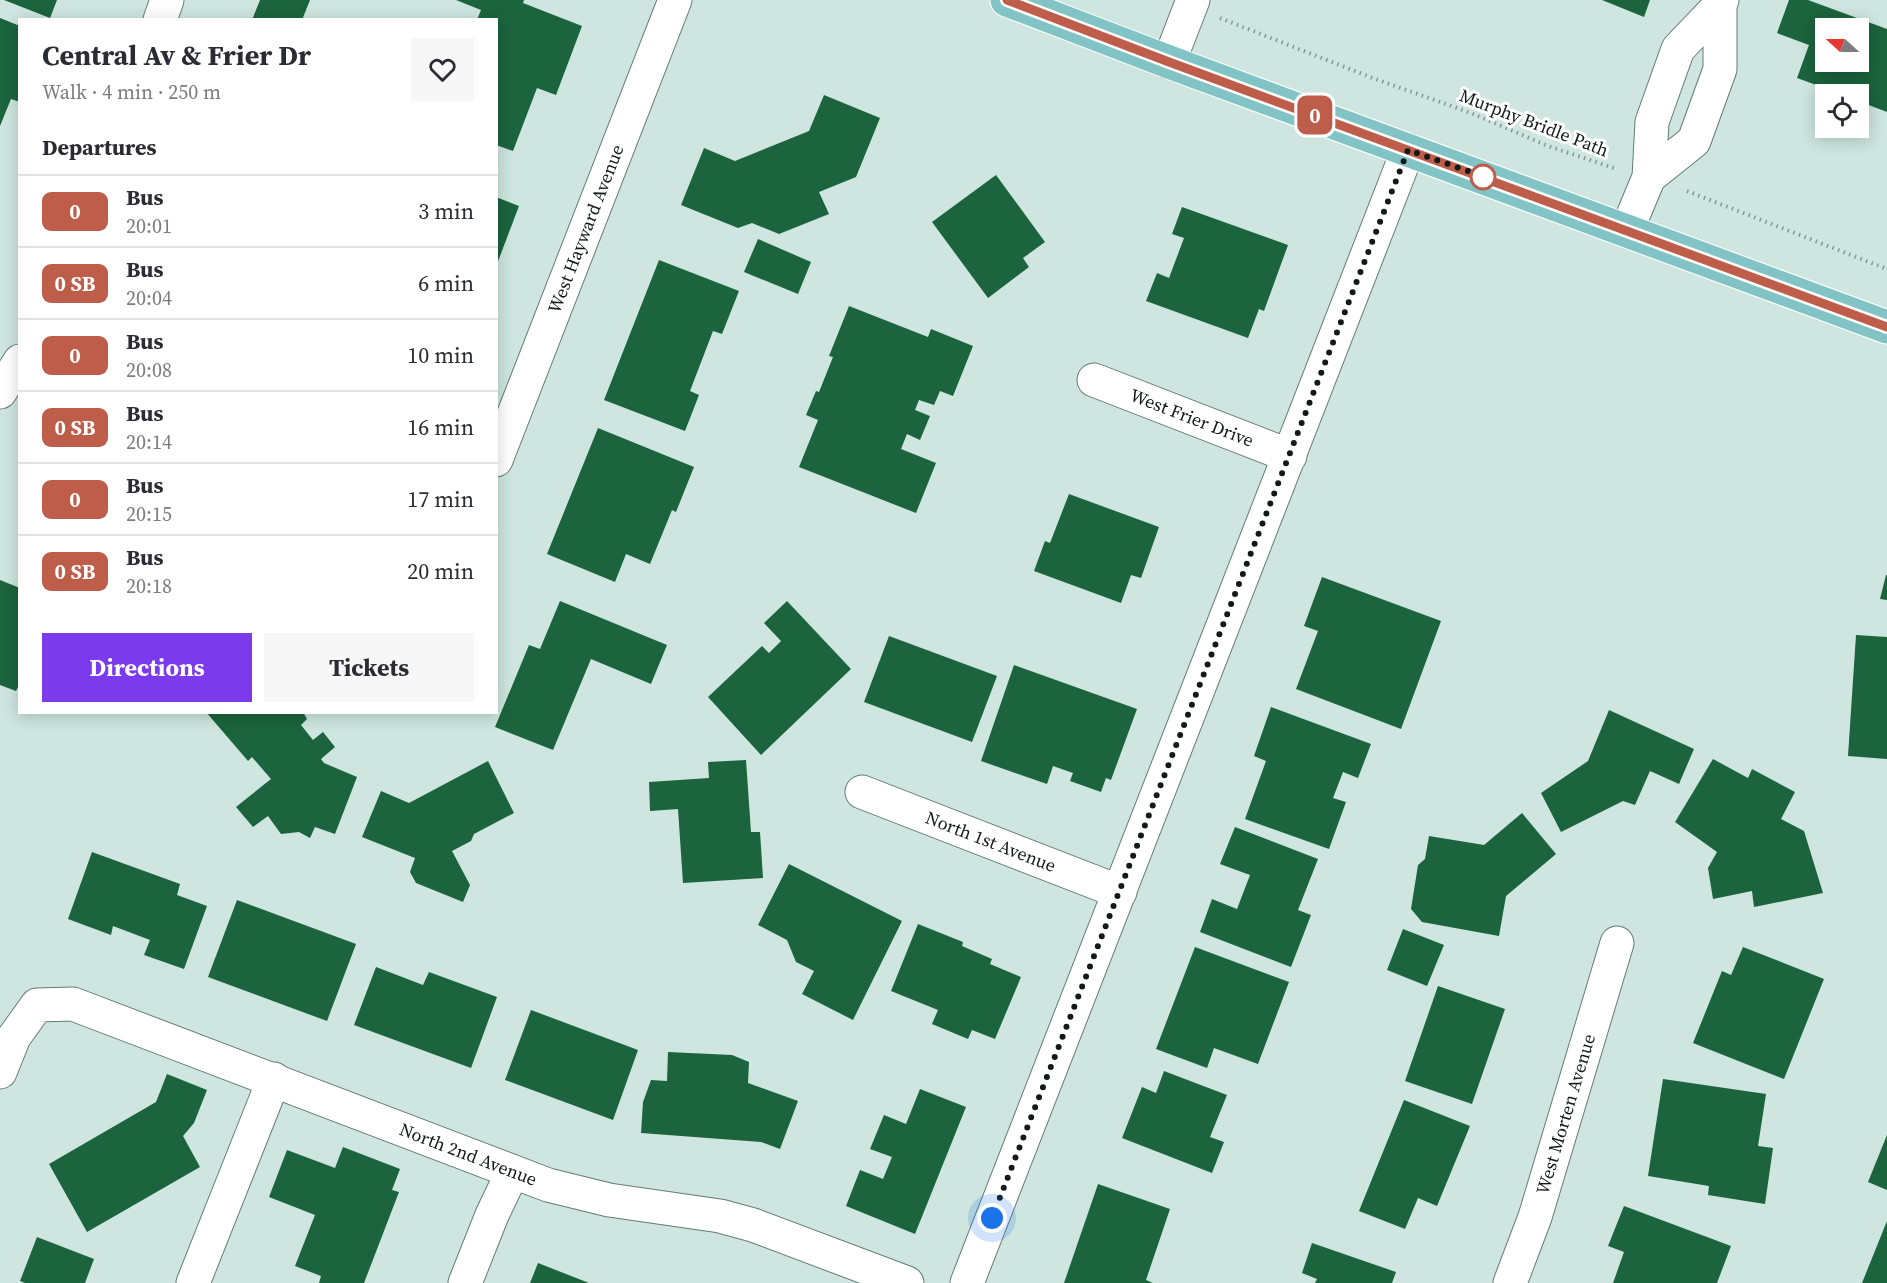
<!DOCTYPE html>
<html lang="en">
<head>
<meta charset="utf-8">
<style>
	:root { --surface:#fff; --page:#f7f7f7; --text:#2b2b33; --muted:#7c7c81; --line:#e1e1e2; --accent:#7c3aed }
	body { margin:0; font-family:"Source Serif 4",serif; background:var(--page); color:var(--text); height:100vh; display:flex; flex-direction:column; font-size:22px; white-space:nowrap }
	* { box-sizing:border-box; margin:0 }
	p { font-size:20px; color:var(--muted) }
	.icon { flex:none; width:33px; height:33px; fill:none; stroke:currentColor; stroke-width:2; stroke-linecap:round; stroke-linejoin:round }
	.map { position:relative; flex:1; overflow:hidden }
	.side { position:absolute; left:18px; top:18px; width:480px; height:696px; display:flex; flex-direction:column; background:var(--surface); border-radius:0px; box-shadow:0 3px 15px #0003 }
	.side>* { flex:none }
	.badge { padding:0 12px; border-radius:9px; font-size:21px; line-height:39px }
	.needle { width:39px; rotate:291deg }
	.buttons { position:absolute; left:1815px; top:18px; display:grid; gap:12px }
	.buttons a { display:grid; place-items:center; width:54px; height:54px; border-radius:0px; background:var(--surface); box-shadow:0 3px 15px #0003; font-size:30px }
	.you { position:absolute; width:30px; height:30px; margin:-15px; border:4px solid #fff; border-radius:50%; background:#1a73e8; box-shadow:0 0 0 9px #1a73e833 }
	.map>.badge { position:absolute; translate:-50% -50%; box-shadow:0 0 0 3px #fff }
	h2 { padding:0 24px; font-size:22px; line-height:54px }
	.round { display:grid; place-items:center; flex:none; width:63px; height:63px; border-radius:0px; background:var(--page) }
	.headline { display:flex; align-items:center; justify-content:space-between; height:102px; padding:0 24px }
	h1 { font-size:28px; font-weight:700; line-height:45px }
	.action { display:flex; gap:12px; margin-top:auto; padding:12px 24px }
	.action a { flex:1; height:69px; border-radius:0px; background:var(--accent); color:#fff; font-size:24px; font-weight:700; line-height:69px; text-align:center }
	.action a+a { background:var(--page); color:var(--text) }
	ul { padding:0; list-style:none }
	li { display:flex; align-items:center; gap:18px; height:72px; padding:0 24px; border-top:2px solid var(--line) }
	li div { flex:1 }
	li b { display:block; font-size:22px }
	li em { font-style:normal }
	li .badge { min-width:66px; font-weight:700; text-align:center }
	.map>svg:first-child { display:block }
	.building { fill:#1b643d; fill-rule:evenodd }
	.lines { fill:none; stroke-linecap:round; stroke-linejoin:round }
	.minor-casing { stroke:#657b75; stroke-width:35 }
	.major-casing { stroke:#fff; stroke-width:35 }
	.path { stroke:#869893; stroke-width:4; stroke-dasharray:1.5 4.5; stroke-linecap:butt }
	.minor { stroke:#fff; stroke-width:33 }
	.major { stroke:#82c4c5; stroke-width:33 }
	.line-casing { stroke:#fff; stroke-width:14 }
	.line { stroke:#be5d49; stroke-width:9 }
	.walk { stroke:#121a18; stroke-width:6; stroke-dasharray:0 10.8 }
	.stop-dot { fill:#fff; stroke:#be5d49; stroke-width:3 }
	.labels { text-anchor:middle; stroke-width:6; stroke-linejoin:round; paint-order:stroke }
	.street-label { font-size:18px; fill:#121a18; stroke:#fff }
</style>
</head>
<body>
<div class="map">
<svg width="1887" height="1283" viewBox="0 0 1887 1283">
	<rect width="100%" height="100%" fill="#cee6df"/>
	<g class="building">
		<polygon points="4,0 57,0 50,18"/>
		<polygon points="260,0 310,0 302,20 252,20"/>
		<polygon points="456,0 524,0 523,3 582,26 556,95 537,88 513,151 496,145 496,20 477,20 481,10"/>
		<polygon points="1602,0 1650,0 1644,17"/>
		<path d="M1789 0H1808L1887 29V112L1858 101V94H1841L1797 78 1809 45 1777 33ZM1826 28H1858V62H1826Z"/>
		<polygon points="0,18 20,26 20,102 11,99 0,126"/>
		<polygon points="824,95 880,118 856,177 819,192 829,214 779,234 752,223 738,228 681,205 704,148 735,161 809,131"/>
		<polygon points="996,175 1045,242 1023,258 1029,267 988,298 932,222"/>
		<polygon points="496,197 519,206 497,264 496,264"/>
		<polygon points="1182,207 1288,245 1264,311 1259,309 1248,338 1146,301 1157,273 1169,278 1184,238 1172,234"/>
		<polygon points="758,239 811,262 798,294 744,272"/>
		<polygon points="659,260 739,291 722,334 713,331 690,391 699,395 685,431 604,400"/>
		<polygon points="849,306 928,337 931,329 973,346 953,396 940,391 934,405 919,400 915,410 930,416 920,440 907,434 901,449 936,463 916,513 799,467 818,420 806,415 816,391 819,392 833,357 829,356"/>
		<polygon points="598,428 694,467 676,512 672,510 650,564 626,554 615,582 547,554"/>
		<polygon points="1069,494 1159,527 1141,578 1131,575 1121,603 1034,571 1045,541 1050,543"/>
		<polygon points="1886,575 1887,575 1887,600 1880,599"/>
		<polygon points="1322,577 1441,621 1401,729 1296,689 1318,631 1304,626"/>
		<polygon points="0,580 20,588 20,683 16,691 0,685"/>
		<polygon points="560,601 667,645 651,684 591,659 553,750 495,727 529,645 540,649"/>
		<polygon points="787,601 851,669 761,755 708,697 762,646 769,653 781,641 764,623"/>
		<polygon points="1856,635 1887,637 1887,759 1848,756"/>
		<polygon points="889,636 997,676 972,742 864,702"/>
		<polygon points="1014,665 1137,709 1111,780 1106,778 1101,792 1070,781 1073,773 1053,766 1047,784 981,761"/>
		<polygon points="1271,707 1371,744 1358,778 1343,772 1333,798 1346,802 1329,849 1245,819 1266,761 1254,756"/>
		<polygon points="1609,710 1694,749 1679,784 1650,771 1635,805 1623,801 1561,832 1541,793 1588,761"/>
		<polygon points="206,712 303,712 307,719 301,725 313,740 323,732 335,747 321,759 324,763 357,777 335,834 315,827 310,838 299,832 281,834 268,816 253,827 236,807 271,779 252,757 248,761"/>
		<polygon points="1713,759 1748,778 1752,769 1795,792 1781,819 1804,831 1823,893 1754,907 1752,891 1713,899 1708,868 1717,852 1675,822"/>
		<polygon points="746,760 751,832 760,832 763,878 683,883 678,809 650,811 649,782 709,778 708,762"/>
		<polygon points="488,761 514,813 474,834 471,841 452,851 470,885 463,902 416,883 410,872 415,858 362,837 381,791 409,803"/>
		<polygon points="1522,813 1556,854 1506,896 1499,936 1422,922 1411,909 1418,865 1425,859 1429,836 1484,845"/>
		<polygon points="1235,827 1318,859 1298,910 1311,915 1291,967 1200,932 1212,899 1237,909 1250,875 1220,864"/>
		<polygon points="92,852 180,884 177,895 207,906 184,969 144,955 150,940 113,926 111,935 68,919"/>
		<polygon points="789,864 902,921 853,1020 802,994 814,971 796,962 787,940 758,925"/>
		<polygon points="237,900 356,944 327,1021 208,977"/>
		<polygon points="918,924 963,942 962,946 992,959 990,964 1021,977 995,1039 972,1030 968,1039 932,1024 938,1010 891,991"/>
		<polygon points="1403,929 1444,945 1427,986 1387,970"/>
		<polygon points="1195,947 1289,982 1258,1064 1214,1048 1207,1068 1156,1049"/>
		<polygon points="1743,947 1824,979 1784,1079 1693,1043 1722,971 1731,975"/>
		<polygon points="376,967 423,985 429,972 497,997 471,1068 354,1025"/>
		<polygon points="1438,986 1505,1009 1472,1104 1405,1081"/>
		<polygon points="531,1010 638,1050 613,1120 505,1080"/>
		<polygon points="668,1052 732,1055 749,1062 748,1083 798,1101 780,1149 761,1142 641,1133 643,1102 651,1080 667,1081"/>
		<polygon points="1164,1071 1227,1095 1210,1137 1224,1142 1212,1173 1122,1138 1142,1087 1156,1093"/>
		<polygon points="167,1074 207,1090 194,1123 183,1136 200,1167 87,1232 49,1164 156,1102"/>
		<polygon points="1663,1079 1766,1094 1758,1146 1773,1148 1765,1204 1708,1195 1709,1186 1648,1176"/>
		<polygon points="920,1089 966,1107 915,1234 846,1206 860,1170 883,1179 892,1157 870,1149 884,1115 906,1124"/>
		<polygon points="1404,1100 1470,1126 1437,1206 1418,1198 1405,1229 1359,1211"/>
		<polygon points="1887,1135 1887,1190 1868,1182"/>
		<polygon points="343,1147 400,1169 392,1190 399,1192 364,1283 319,1283 321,1276 295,1266 315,1215 269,1197 287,1150 335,1168"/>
		<polygon points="1098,1184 1170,1209 1146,1280 1153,1283 1064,1283"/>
		<polygon points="1624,1206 1731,1246 1717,1283 1613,1283 1624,1252 1608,1246"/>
		<polygon points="1887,1221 1887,1283 1862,1283"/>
		<polygon points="37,1237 94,1259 85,1283 25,1283 20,1281"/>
		<polygon points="1312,1243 1396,1272 1392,1283 1315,1283 1317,1279 1302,1273"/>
		<polygon points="538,1263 589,1283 530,1283"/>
	</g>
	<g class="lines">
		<g class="minor-casing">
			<g id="minor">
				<polyline points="160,20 167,0"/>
				<polyline points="1169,62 1193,0"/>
				<polyline points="1649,177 1694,141 1720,69 1720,5 1722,0"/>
				<polyline points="1627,230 1649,177 1652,122 1678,49 1720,5"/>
				<path id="s1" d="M1094 380 1290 456"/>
				<polyline points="0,392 20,361"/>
				<path id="s2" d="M496 460 675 0"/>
				<path id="s3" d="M862 792 1120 892"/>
				<path id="s4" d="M0 1072 14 1037 37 1005 73 1004 548 1185 609 1200 720 1216 753 1225 907 1283"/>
				<polyline points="193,1283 274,1079"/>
				<polyline points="465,1283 492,1215 512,1173"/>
				<polyline points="967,1283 1408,150"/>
				<path id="s5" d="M1510 1283 1535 1217 1617 943"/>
			</g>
		</g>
		<g class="major-casing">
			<polyline id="major" points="1007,0 1169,62 1887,327"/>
		</g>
		<g class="path">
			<polyline points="1220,18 1370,77 1471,113 1548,146 1617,169"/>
			<polyline points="1687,191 1887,269"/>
		</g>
		<use href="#minor" class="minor"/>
		<use href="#major" class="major"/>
	</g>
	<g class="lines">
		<g class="line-casing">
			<polyline id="line" points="1007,0 1169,62 1887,327"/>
		</g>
		<use href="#line" class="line"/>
		<polyline class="walk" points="992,1218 1408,150 1485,177 1483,177"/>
	</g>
	<circle class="stop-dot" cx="1483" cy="177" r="12"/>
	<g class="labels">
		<g class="street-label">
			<text transform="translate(1534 123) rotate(21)" y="6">Murphy Bridle Path</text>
			<text dy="6" stroke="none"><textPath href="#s2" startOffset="248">West Hayward Avenue</textPath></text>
			<text dy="6" stroke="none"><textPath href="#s1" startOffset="105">West Frier Drive</textPath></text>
			<text dy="6" stroke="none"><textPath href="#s3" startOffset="138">North 1st Avenue</textPath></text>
			<text dy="6" stroke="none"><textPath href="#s5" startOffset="178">West Morten Avenue</textPath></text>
			<text dy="6" stroke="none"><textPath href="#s4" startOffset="536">North 2nd Avenue</textPath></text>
		</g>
	</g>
</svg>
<div class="buttons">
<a><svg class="needle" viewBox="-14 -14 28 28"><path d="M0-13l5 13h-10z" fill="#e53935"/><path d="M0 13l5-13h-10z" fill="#7c7c81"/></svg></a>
<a><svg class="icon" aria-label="locate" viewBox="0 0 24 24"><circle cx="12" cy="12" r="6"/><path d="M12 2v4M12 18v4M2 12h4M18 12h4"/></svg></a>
</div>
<div class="you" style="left:992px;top:1218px"></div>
<b class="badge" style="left:1315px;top:115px;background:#be5d49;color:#fff">0</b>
<section class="side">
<div class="headline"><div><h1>Central Av &amp; Frier Dr</h1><p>Walk · 4 min · 250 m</p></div><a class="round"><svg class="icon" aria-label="heart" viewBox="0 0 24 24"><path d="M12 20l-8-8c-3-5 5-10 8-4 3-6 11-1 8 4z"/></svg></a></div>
<h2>Departures</h2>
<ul>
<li><span class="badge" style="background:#be5d49;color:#fff">0</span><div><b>Bus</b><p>20:01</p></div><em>3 min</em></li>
<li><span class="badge" style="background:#be5d49;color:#fff">0 SB</span><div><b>Bus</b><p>20:04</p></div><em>6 min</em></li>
<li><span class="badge" style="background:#be5d49;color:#fff">0</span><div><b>Bus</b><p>20:08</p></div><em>10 min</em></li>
<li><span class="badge" style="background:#be5d49;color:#fff">0 SB</span><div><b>Bus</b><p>20:14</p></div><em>16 min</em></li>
<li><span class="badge" style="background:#be5d49;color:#fff">0</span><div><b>Bus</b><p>20:15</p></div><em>17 min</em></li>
<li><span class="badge" style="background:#be5d49;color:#fff">0 SB</span><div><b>Bus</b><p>20:18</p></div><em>20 min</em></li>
</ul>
<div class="action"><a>Directions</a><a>Tickets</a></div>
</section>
</div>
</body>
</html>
